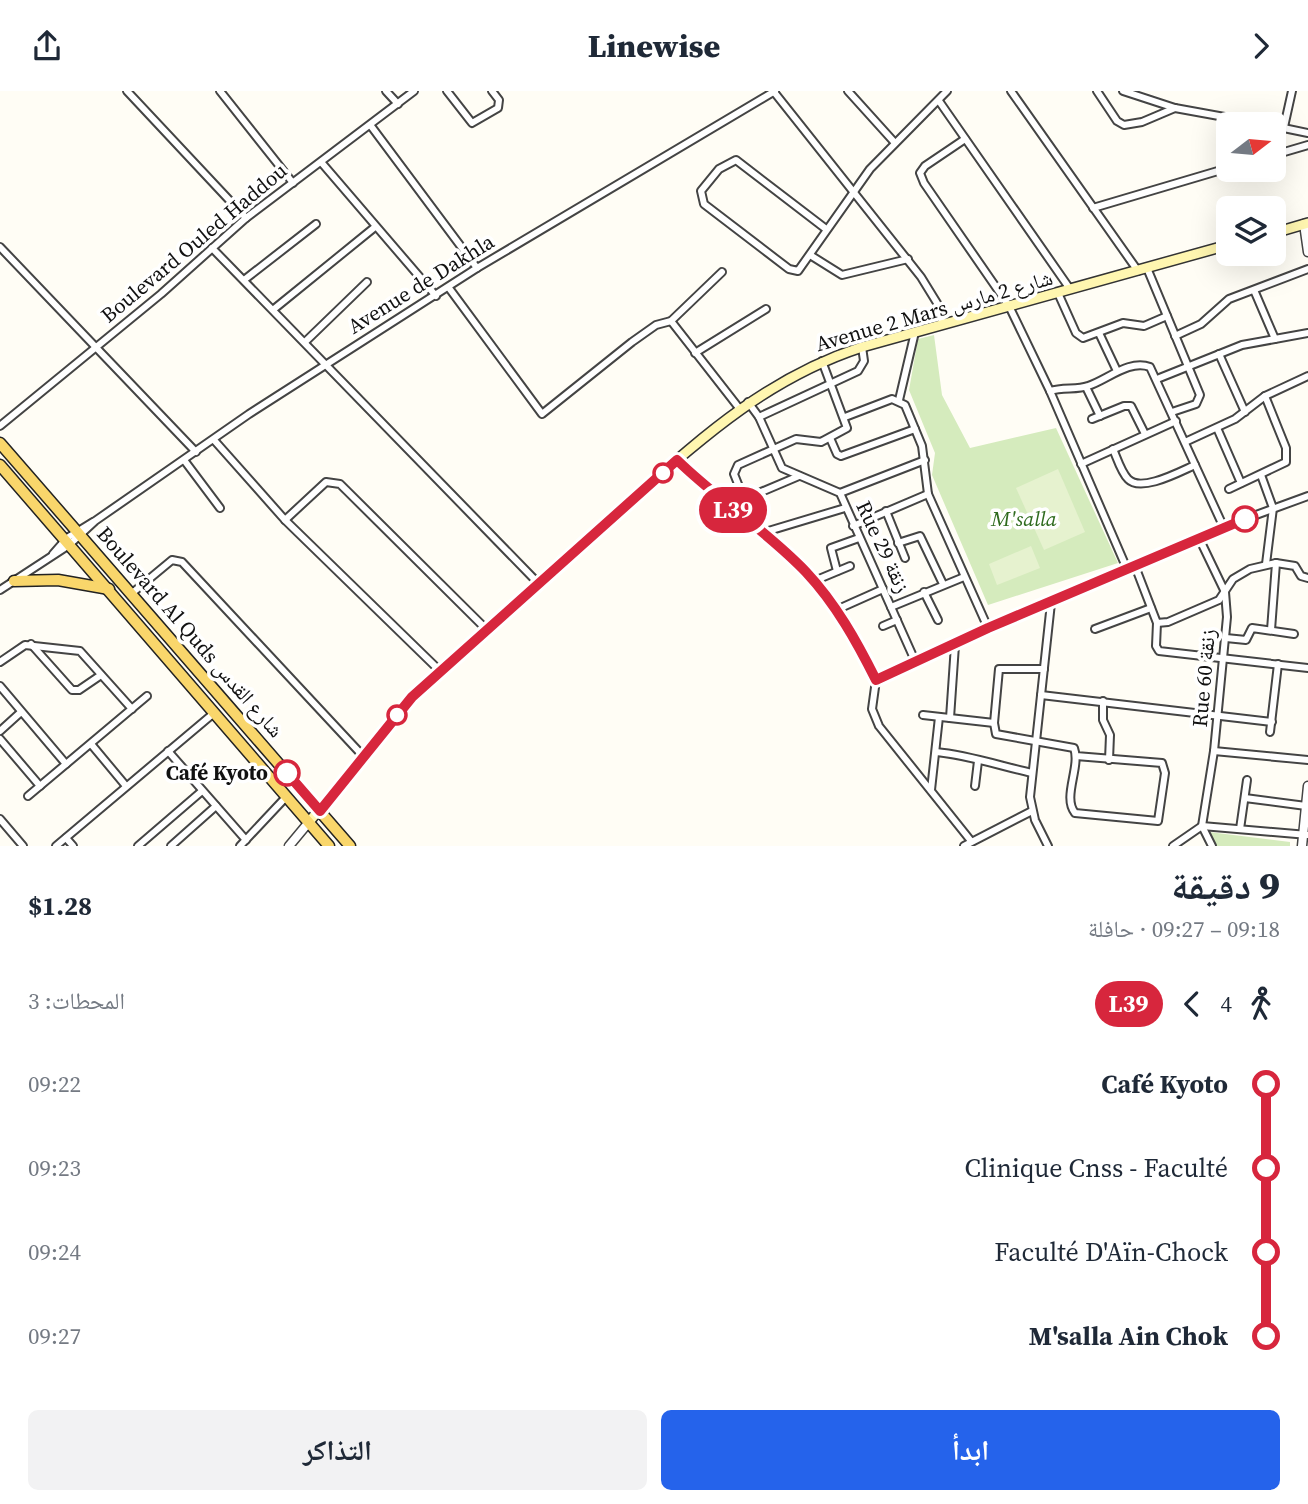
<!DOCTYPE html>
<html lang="ar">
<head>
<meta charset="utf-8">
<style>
	:root { --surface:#fff; --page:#f2f2f3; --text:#1f2937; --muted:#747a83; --accent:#2563eb }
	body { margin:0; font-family:"Source Serif 4","Noto Naskh Arabic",serif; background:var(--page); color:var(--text); direction:rtl; height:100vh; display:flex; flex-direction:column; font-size:26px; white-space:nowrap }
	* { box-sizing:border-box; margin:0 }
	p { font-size:23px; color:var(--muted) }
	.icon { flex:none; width:38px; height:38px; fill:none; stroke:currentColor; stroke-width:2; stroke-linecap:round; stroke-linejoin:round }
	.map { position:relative; height:755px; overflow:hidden; direction:ltr }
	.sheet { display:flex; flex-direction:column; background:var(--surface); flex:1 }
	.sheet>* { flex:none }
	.badge { padding:0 14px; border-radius:23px; font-size:24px; line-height:46px }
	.needle { width:46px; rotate:74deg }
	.fabs { position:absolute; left:1216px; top:21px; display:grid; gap:14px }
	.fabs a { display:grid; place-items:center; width:70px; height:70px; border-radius:10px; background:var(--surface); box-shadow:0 7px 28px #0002; font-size:35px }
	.map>.badge { position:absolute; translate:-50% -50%; box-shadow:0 0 0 4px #fff }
	.legs { display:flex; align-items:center; gap:10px; height:77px; padding:0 28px; font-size:23px }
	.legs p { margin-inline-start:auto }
	.headline { display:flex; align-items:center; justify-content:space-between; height:119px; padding:0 28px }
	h1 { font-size:38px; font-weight:800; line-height:52px }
	.action { display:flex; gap:14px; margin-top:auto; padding:14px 28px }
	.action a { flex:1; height:80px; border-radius:10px; background:var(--accent); color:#fff; font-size:28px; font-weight:800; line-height:80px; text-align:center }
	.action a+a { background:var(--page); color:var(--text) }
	ul { padding:0 28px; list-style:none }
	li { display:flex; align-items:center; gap:24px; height:84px; font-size:26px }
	li i { display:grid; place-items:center; width:10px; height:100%; margin:0 9px; background:currentColor }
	li i::after { content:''; width:18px; height:18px; margin:-9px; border:5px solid; border-radius:50%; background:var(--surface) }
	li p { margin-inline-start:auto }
	li:first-child i { background:linear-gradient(#0000 50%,currentColor 0) }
	li:last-child i { background:linear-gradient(currentColor 50%,#0000 0) }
	header { display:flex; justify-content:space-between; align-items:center; height:91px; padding:0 28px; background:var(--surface); font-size:32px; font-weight:800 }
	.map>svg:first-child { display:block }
	.green { fill:#d5ebbd }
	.pitch { fill:#e6f2cf }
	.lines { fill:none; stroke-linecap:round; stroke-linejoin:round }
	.minor-casing { stroke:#444; stroke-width:10 }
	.tertiary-casing { stroke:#444; stroke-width:11 }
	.secondary-casing { stroke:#333; stroke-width:12 }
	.primary-casing { stroke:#222; stroke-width:13 }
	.minor { stroke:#fff; stroke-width:6 }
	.tertiary { stroke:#fff; stroke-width:8 }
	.secondary { stroke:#fff6b0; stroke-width:9 }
	.primary { stroke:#f9d66b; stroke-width:10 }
	.line-1-casing { stroke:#fff; stroke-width:16 }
	.line-1 { stroke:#d7263d; stroke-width:10 }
	.stop-1-dot { fill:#fff; stroke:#d7263d; stroke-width:3.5 }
	.labels { text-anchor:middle; stroke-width:7; stroke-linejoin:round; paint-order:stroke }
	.street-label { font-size:21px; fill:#111; stroke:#fff }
	.park-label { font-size:21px; font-style:italic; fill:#2f6b1f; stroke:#fff }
	.stop-label { font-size:21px; font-weight:bold; fill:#111; stroke:#fff; text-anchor:end }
</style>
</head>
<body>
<header><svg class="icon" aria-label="forward" viewBox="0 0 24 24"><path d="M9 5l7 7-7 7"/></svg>Linewise<svg class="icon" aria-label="share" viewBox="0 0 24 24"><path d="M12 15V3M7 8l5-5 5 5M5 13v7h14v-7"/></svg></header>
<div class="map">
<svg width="1308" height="755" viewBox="0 0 1308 755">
	<rect width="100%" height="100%" fill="#fffdf5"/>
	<g class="green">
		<polygon points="934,244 942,304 970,357 1056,337 1118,472 988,514 932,384 935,362 909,299 918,248"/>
		<polygon points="1209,741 1290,751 1290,755 1217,755"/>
	</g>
	<g class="pitch">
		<polygon points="1058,378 1085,441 1044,459 1016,397"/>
		<polygon points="1031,455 1040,477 997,494 989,473"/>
	</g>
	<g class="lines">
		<g class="minor-casing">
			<g id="minor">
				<polyline points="127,0 246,127"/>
				<polyline points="220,0 293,92"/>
				<polyline points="386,0 398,13"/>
				<polyline points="447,0 472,32 498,17 499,9 492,0"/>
				<polyline points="848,0 895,52"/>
				<polyline points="1011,0 1138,180"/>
				<polyline points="1097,0 1117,30 1124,34 1142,31 1175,17"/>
				<polyline points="1123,0 1175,17 1263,33"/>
				<polyline points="774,1 921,186 937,212 943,233"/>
				<polyline points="939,10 1070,198"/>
				<polyline points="371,35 477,177"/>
				<polyline points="1274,35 1308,42"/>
				<polyline points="1284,36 1292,0"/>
				<polyline points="965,48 925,75 920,82 924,92 1009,215 1050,300 1127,478"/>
				<polyline points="1274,64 1308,54"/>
				<polyline points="321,71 436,205"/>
				<polyline points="1093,117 1228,77"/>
				<polyline points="826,138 736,69 719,78 701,100 704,113 789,178 798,180 870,78 947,0"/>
				<polyline points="0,156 196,361"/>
				<polyline points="212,157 538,492"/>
				<polyline points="810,164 842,184 908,168"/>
				<polyline points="1147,177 1200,304 1196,313 1172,321"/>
				<polyline points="244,189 316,133"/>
				<polyline points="449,197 542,323 632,251 656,234 671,230 722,181"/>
				<polyline points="1254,199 1275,248"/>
				<polyline points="1058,202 1076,242 1083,247 1123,232 1144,235 1167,225"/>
				<polyline points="274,218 375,136"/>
				<polyline points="671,230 739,317"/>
				<polyline points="1099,242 1117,280"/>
				<polyline points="1175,245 1201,233 1229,208 1308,178"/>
				<polyline points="306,250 367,191"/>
				<polyline points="695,262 766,218"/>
				<polyline points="1219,263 1245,321"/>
				<polyline points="1157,288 1242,254 1308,242"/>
				<polyline points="1086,296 1100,325"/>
				<path d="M1050 300C1063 296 1077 299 1088 295 1107 289 1129 268 1150 276L1224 437"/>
				<polyline points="899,309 915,241"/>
				<polyline points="748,311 759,326 782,377 840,402 916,572"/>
				<polyline points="759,326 858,280 864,270 862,256"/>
				<polyline points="845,326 892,308 905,314 922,355 928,403 988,537"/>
				<polyline points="1092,328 1124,315 1131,315 1145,343"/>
				<polyline points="0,335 161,203 246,127 414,0"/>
				<polyline points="1217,337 1241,392"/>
				<polyline points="830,347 837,363 841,365 915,338"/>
				<polyline points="214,349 285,429 440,580"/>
				<polyline points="1185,351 1235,328 1265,305 1308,285"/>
				<path d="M1113 358C1117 367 1121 381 1128 388 1141 402 1181 380 1195 374"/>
				<polyline points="184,369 220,417"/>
				<path d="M677 369C718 409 767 440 806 481 836 512 858 551 876 589L1016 525 1245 428 1308 405"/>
				<polyline points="1081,373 1176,330"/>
				<polyline points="1261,384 1273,417 1266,473"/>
				<polyline points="1229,398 1286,371 1286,357 1265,305"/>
				<polyline points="840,402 925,369"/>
				<polyline points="744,408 734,383 738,374 796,348 821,351 847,337 822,270"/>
				<polyline points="728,415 799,385"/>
				<polyline points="886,420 905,467"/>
				<polyline points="285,429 326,391 340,393 486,538"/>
				<polyline points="853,435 928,403"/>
				<polyline points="762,442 845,417"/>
				<polyline points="1199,447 1225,501 1227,526 1214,660 1202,735 1212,755"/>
				<polyline points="898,452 920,445 943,493"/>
				<polyline points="53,463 67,447 93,431"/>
				<polyline points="1135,475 1157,532 1156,555 1159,560 1308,577"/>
				<polyline points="837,480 831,457 859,447"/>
				<polyline points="814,490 850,475"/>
				<polyline points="0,499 69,454 95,430 249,323 477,177 775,0"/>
				<polyline points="924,501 938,529"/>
				<polyline points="131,503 172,469 182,471 363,665"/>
				<polyline points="891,516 964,486"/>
				<polyline points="836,519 883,498"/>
				<polyline points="1157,532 1168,531 1219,509 1233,488 1250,478 1276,472 1295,475 1301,485 1308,487"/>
				<polyline points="883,535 897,529"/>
				<polyline points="1095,538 1151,517"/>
				<polyline points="1271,539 1276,472"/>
				<polyline points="1226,547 1246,549 1252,537 1294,543"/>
				<polyline points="31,553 72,599 79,599 101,584"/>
				<polyline points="0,571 25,554 80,560 132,618"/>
				<path d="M1044 578H999L994 632 996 643 1074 657C1081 676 1062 706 1075 722L1158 730 1165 682 1162 672 1076 665"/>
				<polyline points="876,589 872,618 879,635 971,750"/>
				<polyline points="0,595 66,673"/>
				<polyline points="1041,604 1272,631"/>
				<polyline points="1103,610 1103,629 1110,644 1109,669"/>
				<polyline points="923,624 994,632"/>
				<polyline points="950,627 955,554"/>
				<polyline points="0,640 21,621"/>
				<polyline points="1270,641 1278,573"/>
				<polyline points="0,648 40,695"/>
				<polyline points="91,653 126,695"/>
				<polyline points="168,660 246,749"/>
				<polyline points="1214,660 1308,669"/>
				<path d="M936 661C969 664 1000 675 1032 682"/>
				<polyline points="975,695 978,670"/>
				<polyline points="931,699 939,626"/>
				<polyline points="28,705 147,605"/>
				<polyline points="1245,707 1306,715"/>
				<polyline points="0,728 23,755"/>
				<polyline points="1240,738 1247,689"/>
				<polyline points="66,747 73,755"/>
				<polyline points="56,755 214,622"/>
				<polyline points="138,755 202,700"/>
				<polyline points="171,755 216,715"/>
				<polyline points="240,755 287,705"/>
				<polyline points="964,755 1032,720"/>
				<polyline points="1048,755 1035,729 1030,706 1051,512"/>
				<polyline points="1173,755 1202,735 1308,744"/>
			</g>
		</g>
		<g class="tertiary-casing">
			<g id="tertiary">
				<polyline points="1304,133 1308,161"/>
				<polyline points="289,755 309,731"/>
				<polyline points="1302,755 1308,695"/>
			</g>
		</g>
		<g class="secondary-casing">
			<g id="secondary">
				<polyline points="1274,142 1308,132"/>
				<path d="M309 731 412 606 440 580C496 529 553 479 610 428 690 358 758 290 862 256L1228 154"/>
			</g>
		</g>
		<g class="primary-casing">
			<g id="primary">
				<polyline points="0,352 350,755"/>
				<polyline points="0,374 329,755"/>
				<polyline points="14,490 58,489 109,498"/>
			</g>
		</g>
		<use href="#minor" class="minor"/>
		<use href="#tertiary" class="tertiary"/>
		<use href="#secondary" class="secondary"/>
		<use href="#primary" class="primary"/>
	</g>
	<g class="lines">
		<g class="line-1-casing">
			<path id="line-1" d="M287 682 320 720 412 606 677 369C718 409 767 440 806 481 836 513 857 551 876 589L988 537 1245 428"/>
		</g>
		<use href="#line-1" class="line-1"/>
	</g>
	<g class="stop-1-dot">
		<circle cx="663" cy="382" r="9"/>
		<circle cx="1245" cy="428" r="12"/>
		<circle cx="397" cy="624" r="9"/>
		<circle cx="287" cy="682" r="12"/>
	</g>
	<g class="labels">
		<g class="street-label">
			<text transform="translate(194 152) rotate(-40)" y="7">Boulevard Ouled Haddou</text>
			<text transform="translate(421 193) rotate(-32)" y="7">Avenue de Dakhla</text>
			<text transform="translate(934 220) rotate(-16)" y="7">Avenue 2 Mars شارع 2 مارس</text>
			<text transform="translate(883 456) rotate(65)" y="7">Rue 29 زنقة</text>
			<text transform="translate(190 541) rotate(49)" y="7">Boulevard Al Quds شارع القدس</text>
			<text transform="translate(1204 587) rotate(-85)" y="7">Rue 60 زنقة</text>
		</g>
		<g class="park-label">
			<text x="1024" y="435">M'salla</text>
		</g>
		<g class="stop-label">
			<text x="268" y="689">Café Kyoto</text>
		</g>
	</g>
</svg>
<div class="fabs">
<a><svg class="needle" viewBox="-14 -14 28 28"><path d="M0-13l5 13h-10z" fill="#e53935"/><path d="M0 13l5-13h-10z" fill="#747a83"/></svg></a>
<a><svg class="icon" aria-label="layers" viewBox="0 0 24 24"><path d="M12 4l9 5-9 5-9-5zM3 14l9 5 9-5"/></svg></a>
</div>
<b class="badge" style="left:733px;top:419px;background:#d7263d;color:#fff">L39</b>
</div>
<section class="sheet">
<div class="headline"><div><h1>9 دقيقة</h1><p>09:18 – 09:27 · حافلة</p></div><b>$1.28</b></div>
<div class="legs"><svg class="icon" aria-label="walk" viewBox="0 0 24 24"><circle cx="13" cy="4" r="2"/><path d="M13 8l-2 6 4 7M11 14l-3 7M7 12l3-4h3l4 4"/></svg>4<svg class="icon" aria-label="back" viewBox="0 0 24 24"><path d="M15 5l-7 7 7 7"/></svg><b class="badge" style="background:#d7263d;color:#fff">L39</b><p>المحطات: 3</p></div>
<ul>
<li><i style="color:#d7263d"></i><b>Café Kyoto</b><p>09:22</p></li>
<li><i style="color:#d7263d"></i><span>Clinique Cnss - Faculté</span><p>09:23</p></li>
<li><i style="color:#d7263d"></i><span>Faculté D'Aïn-Chock</span><p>09:24</p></li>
<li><i style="color:#d7263d"></i><b>M'salla Ain Chok</b><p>09:27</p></li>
</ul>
<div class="action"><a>ابدأ</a><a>التذاكر</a></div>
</section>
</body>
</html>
